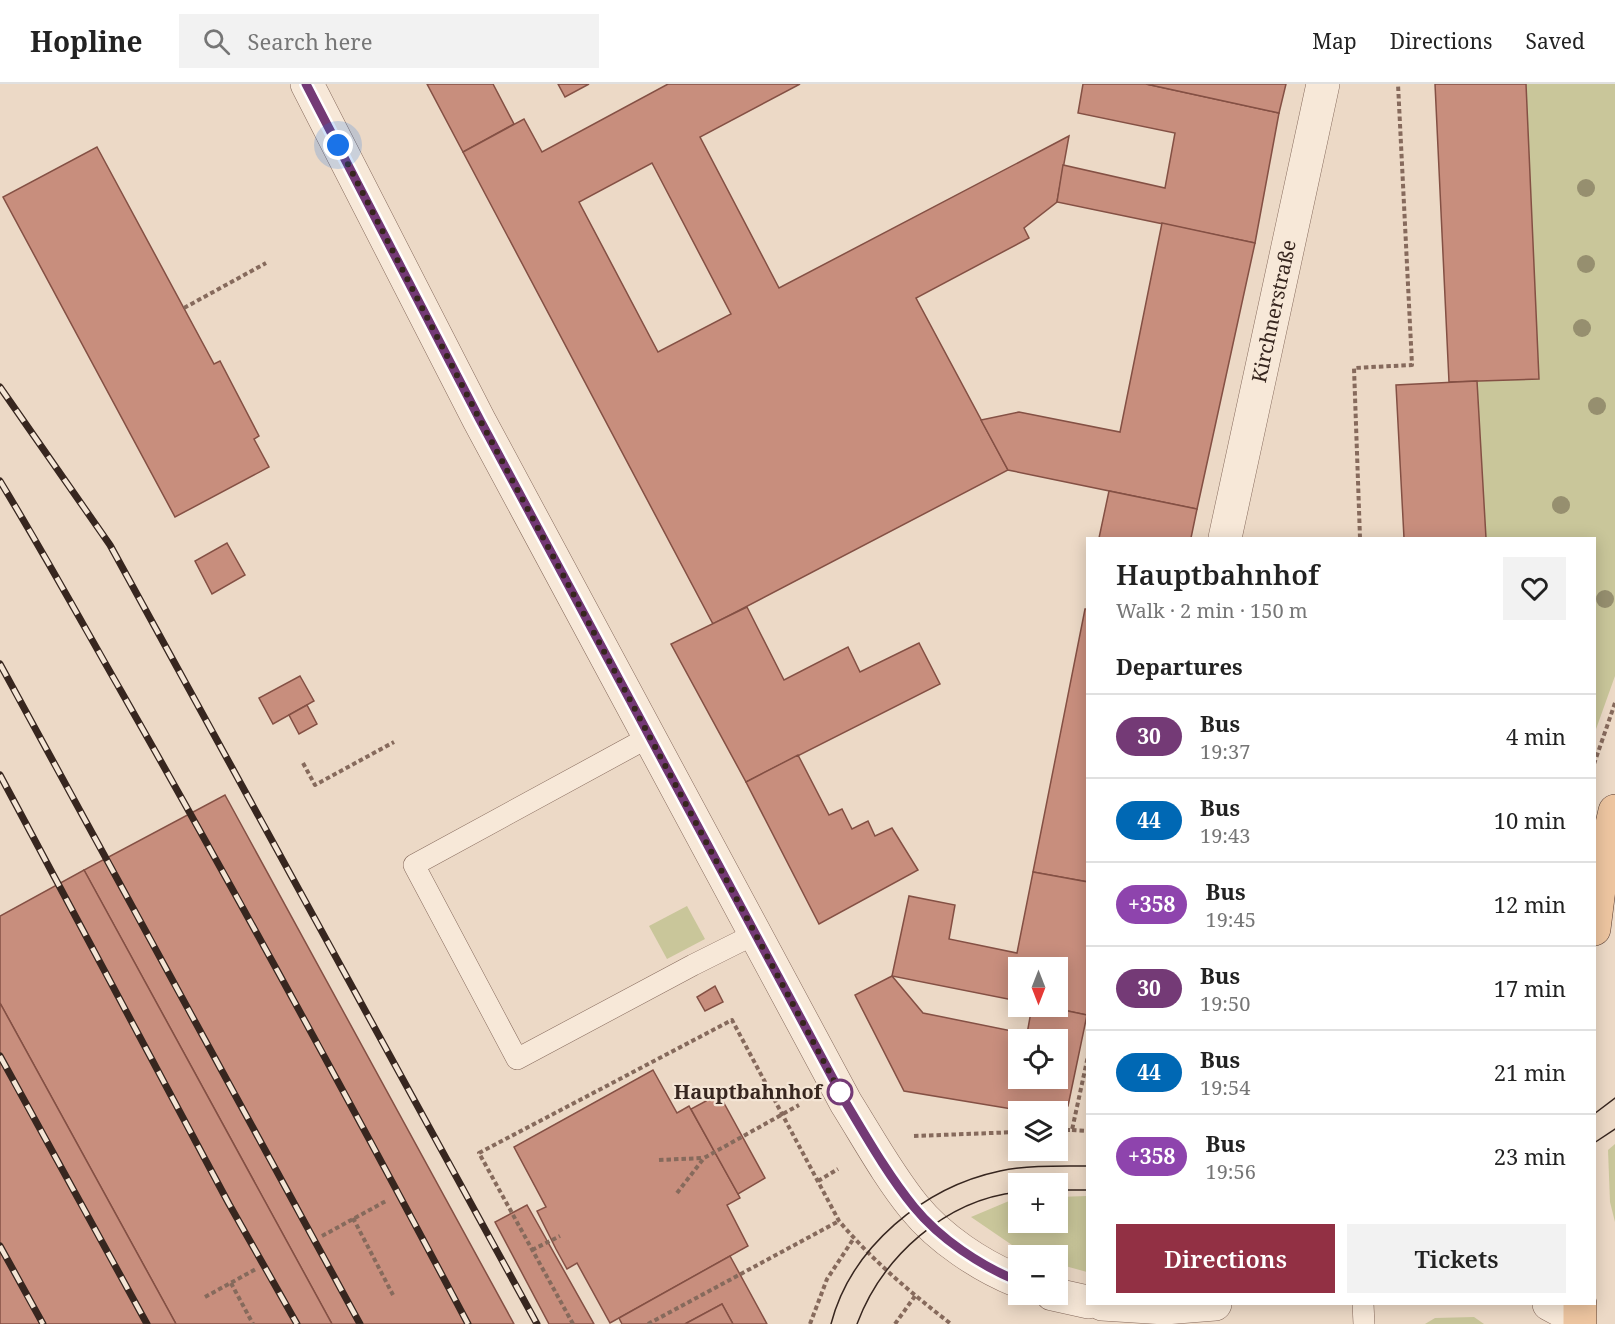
<!DOCTYPE html>
<html lang="en">
<head>
<meta charset="utf-8">
<style>
	:root { --surface:#fff; --page:#f2f2f2; --text:#222; --muted:#767676; --line:#e0e0e0; --accent:#923044 }
	body { margin:0; font-family:"Noto Serif",serif; background:var(--page); color:var(--text); height:100vh; display:flex; flex-direction:column; font-size:22px; white-space:nowrap }
	* { box-sizing:border-box; margin:0 }
	p { font-size:20px; color:var(--muted) }
	.icon { flex:none; width:33px; height:33px; fill:none; stroke:currentColor; stroke-width:2; stroke-linecap:round; stroke-linejoin:round }
	.map { position:relative; flex:1; overflow:hidden }
	.sheet { position:absolute; left:1086px; top:453px; width:510px; height:768px; display:flex; flex-direction:column; background:var(--surface); border-radius:0px; box-shadow:0 3px 15px #0003 }
	.sheet>* { flex:none }
	.badge { padding:0 12px; border-radius:20px; font-size:21px; line-height:39px }
	.needle { width:39px; rotate:180deg }
	.tools { position:absolute; left:1008px; top:873px; display:grid; gap:12px }
	.tools a { display:grid; place-items:center; width:60px; height:60px; border-radius:0px; background:var(--surface); box-shadow:0 3px 15px #0003; font-size:30px }
	.you { position:absolute; width:30px; height:30px; margin:-15px; border:4px solid #fff; border-radius:50%; background:#1a73e8; box-shadow:0 0 0 9px #1a73e833 }
	.map>.badge { position:absolute; translate:-50% -50%; box-shadow:0 0 0 3px #fff }
	h2 { padding:0 30px; font-size:22px; line-height:54px }
	.round { display:grid; place-items:center; flex:none; width:63px; height:63px; border-radius:0px; background:var(--page) }
	.overview { display:flex; align-items:center; justify-content:space-between; height:102px; padding:0 30px }
	h1 { font-size:28px; font-weight:600; line-height:45px }
	.primary-button { display:flex; gap:12px; margin-top:auto; padding:12px 30px }
	.primary-button a { flex:1; height:69px; border-radius:0px; background:var(--accent); color:#fff; font-size:24px; font-weight:600; line-height:69px; text-align:center }
	.primary-button a+a { background:var(--page); color:var(--text) }
	ul { padding:0; list-style:none }
	li { display:flex; align-items:center; gap:18px; height:84px; padding:0 30px; border-top:2px solid var(--line) }
	li div { flex:1 }
	li b { display:block; font-size:22px }
	li em { font-style:normal }
	li .badge { min-width:66px; font-weight:700; text-align:center }
	header { display:flex; align-items:center; gap:36px; box-sizing:border-box; height:84px; padding:0 30px; background:var(--surface); border-bottom:2px solid var(--line) }
	header strong { font-size:28px }
	nav { display:flex; gap:33px; margin-inline-start:auto; font-size:21px }
	.search { width:420px; height:54px; background:var(--page); display:flex; align-items:center; gap:15px; box-sizing:border-box; padding:0 21px; border-radius:0px; color:var(--muted); font-size:22px }
	.map>svg:first-child { display:block }
	.green { fill:#c9c69a }
	.building { fill:#c88e7d; stroke:#845044; stroke-width:1.5; fill-rule:evenodd }
	.lines { fill:none; stroke-linecap:round; stroke-linejoin:round }
	.lane-casing { stroke:#866a5c; stroke-width:22 }
	.street-casing { stroke:#866a5c; stroke-width:34 }
	.primary-casing { stroke:#543a30; stroke-width:34 }
	.path { stroke:#866a5c; stroke-width:4; stroke-dasharray:4.5 3; stroke-linecap:butt }
	.lane { stroke:#f7e8d8; stroke-width:21 }
	.street { stroke:#f7e8d8; stroke-width:33 }
	.primary { stroke:#edc5a0; stroke-width:33 }
	.tram { stroke:#37261f; stroke-width:1.5 }
	.rail-casing { stroke:#37261f; stroke-width:7 }
	.rail { stroke:#f4e5d5; stroke-width:4.5; stroke-dasharray:14; stroke-linecap:butt }
	.tree { fill:#968f6f }
	.line-casing { stroke:#fff; stroke-width:14 }
	.line { stroke:#743a76; stroke-width:9 }
	.walk { stroke:#37261f; stroke-width:6; stroke-dasharray:0 10.8 }
	.stop-dot { fill:#fff; stroke:#743a76; stroke-width:3 }
	.labels { text-anchor:middle; stroke-width:4.5; stroke-linejoin:round; paint-order:stroke }
	.street-label { font-size:20px; fill:#37261f; stroke:#f4e5d5 }
	.stop-label { font-size:20px; font-weight:bold; fill:#37261f; stroke:#f4e5d5; text-anchor:end }
</style>
</head>
<body>
<header>
<strong>Hopline</strong>
<div class="search"><svg class="icon" aria-label="search" viewBox="0 0 24 24"><circle cx="10" cy="10" r="6"/><path d="M15 15l6 6"/></svg>Search here</div>
<nav><a>Map</a><a>Directions</a><a>Saved</a></nav>
</header>
<div class="map">
<svg width="1615" height="1240" viewBox="0 0 1615 1240">
	<rect width="100%" height="100%" fill="#ecd9c6"/>
	<g class="green">
		<polygon points="1526,0 1615,0 1615,592 1595,648 1594,454 1486,454 1477,297 1539,294"/>
		<polygon points="687,822 705,855 667,875 649,842"/>
		<polygon points="1615,1060 1615,1138 1610,1118 1608,1066"/>
		<polygon points="1087,1112 1087,1188 1058,1180 1058,1172 1037,1171 1012,1161 971,1133 1009,1117 1018,1116 1018,1138 1058,1138 1058,1113"/>
		<polygon points="1474,1233 1484,1240 1425,1240 1435,1234"/>
	</g>
	<g class="building">
		<polygon points="427,0 493,0 514,40 463,68"/>
		<polygon points="558,0 589,0 565,13"/>
		<path d="M668 0H800L700 53 779 204 1069 52 1057 118 1024 144 1029 154 916 214 1008 386 713 540 463 68 524 35 542 68ZM652 79 731 230 658 268 579 118Z"/>
		<polygon points="1083,0 1146,0 1279,29 1255,159 1057,118 1063,81 1165,104 1175,49 1078,29"/>
		<polygon points="1146,0 1286,0 1279,29"/>
		<polygon points="1435,0 1526,0 1539,295 1449,298"/>
		<polygon points="97,63 214,280 220,277 259,352 254,355 269,383 175,433 3,113"/>
		<polygon points="1162,139 1255,159 1197,425 1008,386 981,336 1019,328 1120,348"/>
		<polygon points="1477,297 1486,454 1404,454 1396,301"/>
		<polygon points="1109,407 1197,425 1191,454 1099,454"/>
		<polygon points="227,459 245,491 212,510 195,477"/>
		<polygon points="747,523 784,596 848,563 860,588 919,559 940,600 746,698 671,560"/>
		<polygon points="1085,525 1088,525 1088,798 1033,788"/>
		<polygon points="300,592 314,617 273,640 259,614"/>
		<polygon points="307,621 317,640 299,650 289,631"/>
		<polygon points="798,671 829,731 842,725 852,745 868,737 875,752 892,744 918,786 819,840 746,698"/>
		<polygon points="225,711 514,1240 332,1240 84,786"/>
		<polygon points="84,786 332,1240 176,1240 0,919 0,832"/>
		<polygon points="1033,788 1088,798 1087,931 1044,922 1058,922 1058,884 1018,884 1018,917 892,892 909,812 955,821 949,855 1017,869"/>
		<path d="M892 892 923 929 1027 950 1032 922H1044L1087 931 1068 1022 1058 1028H1030L904 1007 855 911ZM1018 956H1058V994H1018Z"/>
		<polygon points="715,902 723,918 705,927 697,913"/>
		<polygon points="0,919 176,1240 0,1240"/>
		<polygon points="653,986 677,1029 689,1022 738,1110 740,1114 727,1121 748,1162 610,1239 577,1179 567,1185 556,1165 537,1127 546,1123 514,1063"/>
		<polygon points="719,1010 765,1094 738,1110 691,1025"/>
		<polygon points="527,1121 594,1240 549,1240 495,1138"/>
		<polygon points="730,1172 767,1240 733,1240 722,1220 685,1240 622,1240 619,1234"/>
		<polygon points="722,1220 733,1240 685,1240"/>
	</g>
	<g class="lines">
		<g class="lane-casing">
			<g id="lane">
				<polyline points="649,653 414,781 517,975 693,881 755,850"/>
				<polyline points="1363,1220 1364,1240"/>
			</g>
		</g>
		<g class="street-casing">
			<g id="street">
				<path d="M307 0 479 336 846 1019C868 1054 888 1091 914 1123 940 1155 981 1182 1018 1197"/>
				<path id="s1" d="M1225 454 1323 0"/>
				<polyline points="1052,1210 1088,1218"/>
				<polyline points="1102,1220 1165,1224 1215,1220"/>
				<polyline points="1549,1220 1562,1227 1573,1240"/>
			</g>
		</g>
		<g class="primary-casing">
			<g id="primary">
				<polyline points="1594,845 1601,789 1615,727"/>
				<polyline points="1580,1220 1580,1240"/>
			</g>
		</g>
		<g class="path">
			<polyline points="184,224 266,179"/>
			<polyline points="1360,454 1354,284 1412,281 1398,0"/>
			<polyline points="303,679 315,701 394,658"/>
			<polyline points="1594,680 1615,619"/>
			<polyline points="1058,1046 1072,1046 1088,972"/>
			<polyline points="1072,1046 1088,1047"/>
			<polyline points="914,1052 1018,1048"/>
			<polyline points="659,1076 703,1074"/>
			<polyline points="818,1097 838,1085"/>
			<polyline points="677,1109 704,1074 799,1021"/>
			<polyline points="353,1134 393,1211"/>
			<polyline points="322,1152 386,1117"/>
			<polyline points="532,1166 560,1152"/>
			<polyline points="231,1199 253,1240"/>
			<polyline points="205,1213 256,1185"/>
			<path d="M573 1240 479 1069 732 936 839 1137C872 1176 911 1209 951 1240"/>
			<polyline points="648,1240 839,1137"/>
			<polyline points="810,1240 827,1195 854,1154"/>
			<polyline points="895,1240 915,1212"/>
		</g>
		<use href="#lane" class="lane"/>
		<use href="#street" class="street"/>
		<use href="#primary" class="primary"/>
		<g class="tram">
			<polyline points="1594,1030 1615,1014"/>
			<polyline points="1594,1059 1615,1045"/>
			<polyline points="1058,1106 1088,1106"/>
			<path d="M831 1240C851 1163 924 1103 1000 1087 1029 1081 1058 1082 1088 1082"/>
			<path d="M857 1240C882 1173 945 1116 1018 1108"/>
		</g>
		<g class="rail-casing">
			<g id="rail">
				<polyline points="0,303 110,461 537,1240"/>
				<path d="M0 397C42 466 81 537 121 607 240 816 355 1027 468 1240"/>
				<polyline points="0,580 360,1240"/>
				<polyline points="0,691 229,1120 297,1240"/>
				<polyline points="0,972 147,1240"/>
				<polyline points="0,1162 43,1240"/>
			</g>
		</g>
		<use href="#rail" class="rail"/>
	</g>
	<g class="tree">
		<circle cx="1586" cy="104" r="9"/>
		<circle cx="1586" cy="180" r="9"/>
		<circle cx="1582" cy="244" r="9"/>
		<circle cx="1597" cy="322" r="9"/>
		<circle cx="1561" cy="421" r="9"/>
		<circle cx="1605" cy="515" r="9"/>
	</g>
	<g class="lines">
		<g class="line-casing">
			<path id="line" d="M306 0 480 336 846 1019C867 1054 888 1091 914 1123 940 1155 981 1182 1018 1197"/>
		</g>
		<use href="#line" class="line"/>
		<polyline class="walk" points="338,61 480,336 840,1008"/>
	</g>
	<circle class="stop-dot" cx="840" cy="1008" r="12"/>
	<g class="labels">
		<g class="street-label">
			<text dy="7" stroke="none"><textPath href="#s1" startOffset="232">Kirchnerstraße</textPath></text>
		</g>
		<g class="stop-label">
			<text x="822" y="1015">Hauptbahnhof</text>
		</g>
	</g>
</svg>
<div class="tools">
<a><svg class="needle" viewBox="-14 -14 28 28"><path d="M0-13l5 13h-10z" fill="#e53935"/><path d="M0 13l5-13h-10z" fill="#767676"/></svg></a>
<a><svg class="icon" aria-label="locate" viewBox="0 0 24 24"><circle cx="12" cy="12" r="6"/><path d="M12 2v4M12 18v4M2 12h4M18 12h4"/></svg></a>
<a><svg class="icon" aria-label="layers" viewBox="0 0 24 24"><path d="M12 4l9 5-9 5-9-5zM3 14l9 5 9-5"/></svg></a>
<a>+</a>
<a>−</a>
</div>
<div class="you" style="left:338px;top:61px"></div>
<section class="sheet">
<div class="overview"><div><h1>Hauptbahnhof</h1><p>Walk · 2 min · 150 m</p></div><a class="round"><svg class="icon" aria-label="heart" viewBox="0 0 24 24"><path d="M12 20l-8-8c-3-5 5-10 8-4 3-6 11-1 8 4z"/></svg></a></div>
<h2>Departures</h2>
<ul>
<li><span class="badge" style="background:#743a76;color:#fff">30</span><div><b>Bus</b><p>19:37</p></div><em>4 min</em></li>
<li><span class="badge" style="background:#0068b4;color:#fff">44</span><div><b>Bus</b><p>19:43</p></div><em>10 min</em></li>
<li><span class="badge" style="background:#8e44ad;color:#fff">+358</span><div><b>Bus</b><p>19:45</p></div><em>12 min</em></li>
<li><span class="badge" style="background:#743a76;color:#fff">30</span><div><b>Bus</b><p>19:50</p></div><em>17 min</em></li>
<li><span class="badge" style="background:#0068b4;color:#fff">44</span><div><b>Bus</b><p>19:54</p></div><em>21 min</em></li>
<li><span class="badge" style="background:#8e44ad;color:#fff">+358</span><div><b>Bus</b><p>19:56</p></div><em>23 min</em></li>
</ul>
<div class="primary-button"><a>Directions</a><a>Tickets</a></div>
</section>
</div>
</body>
</html>
